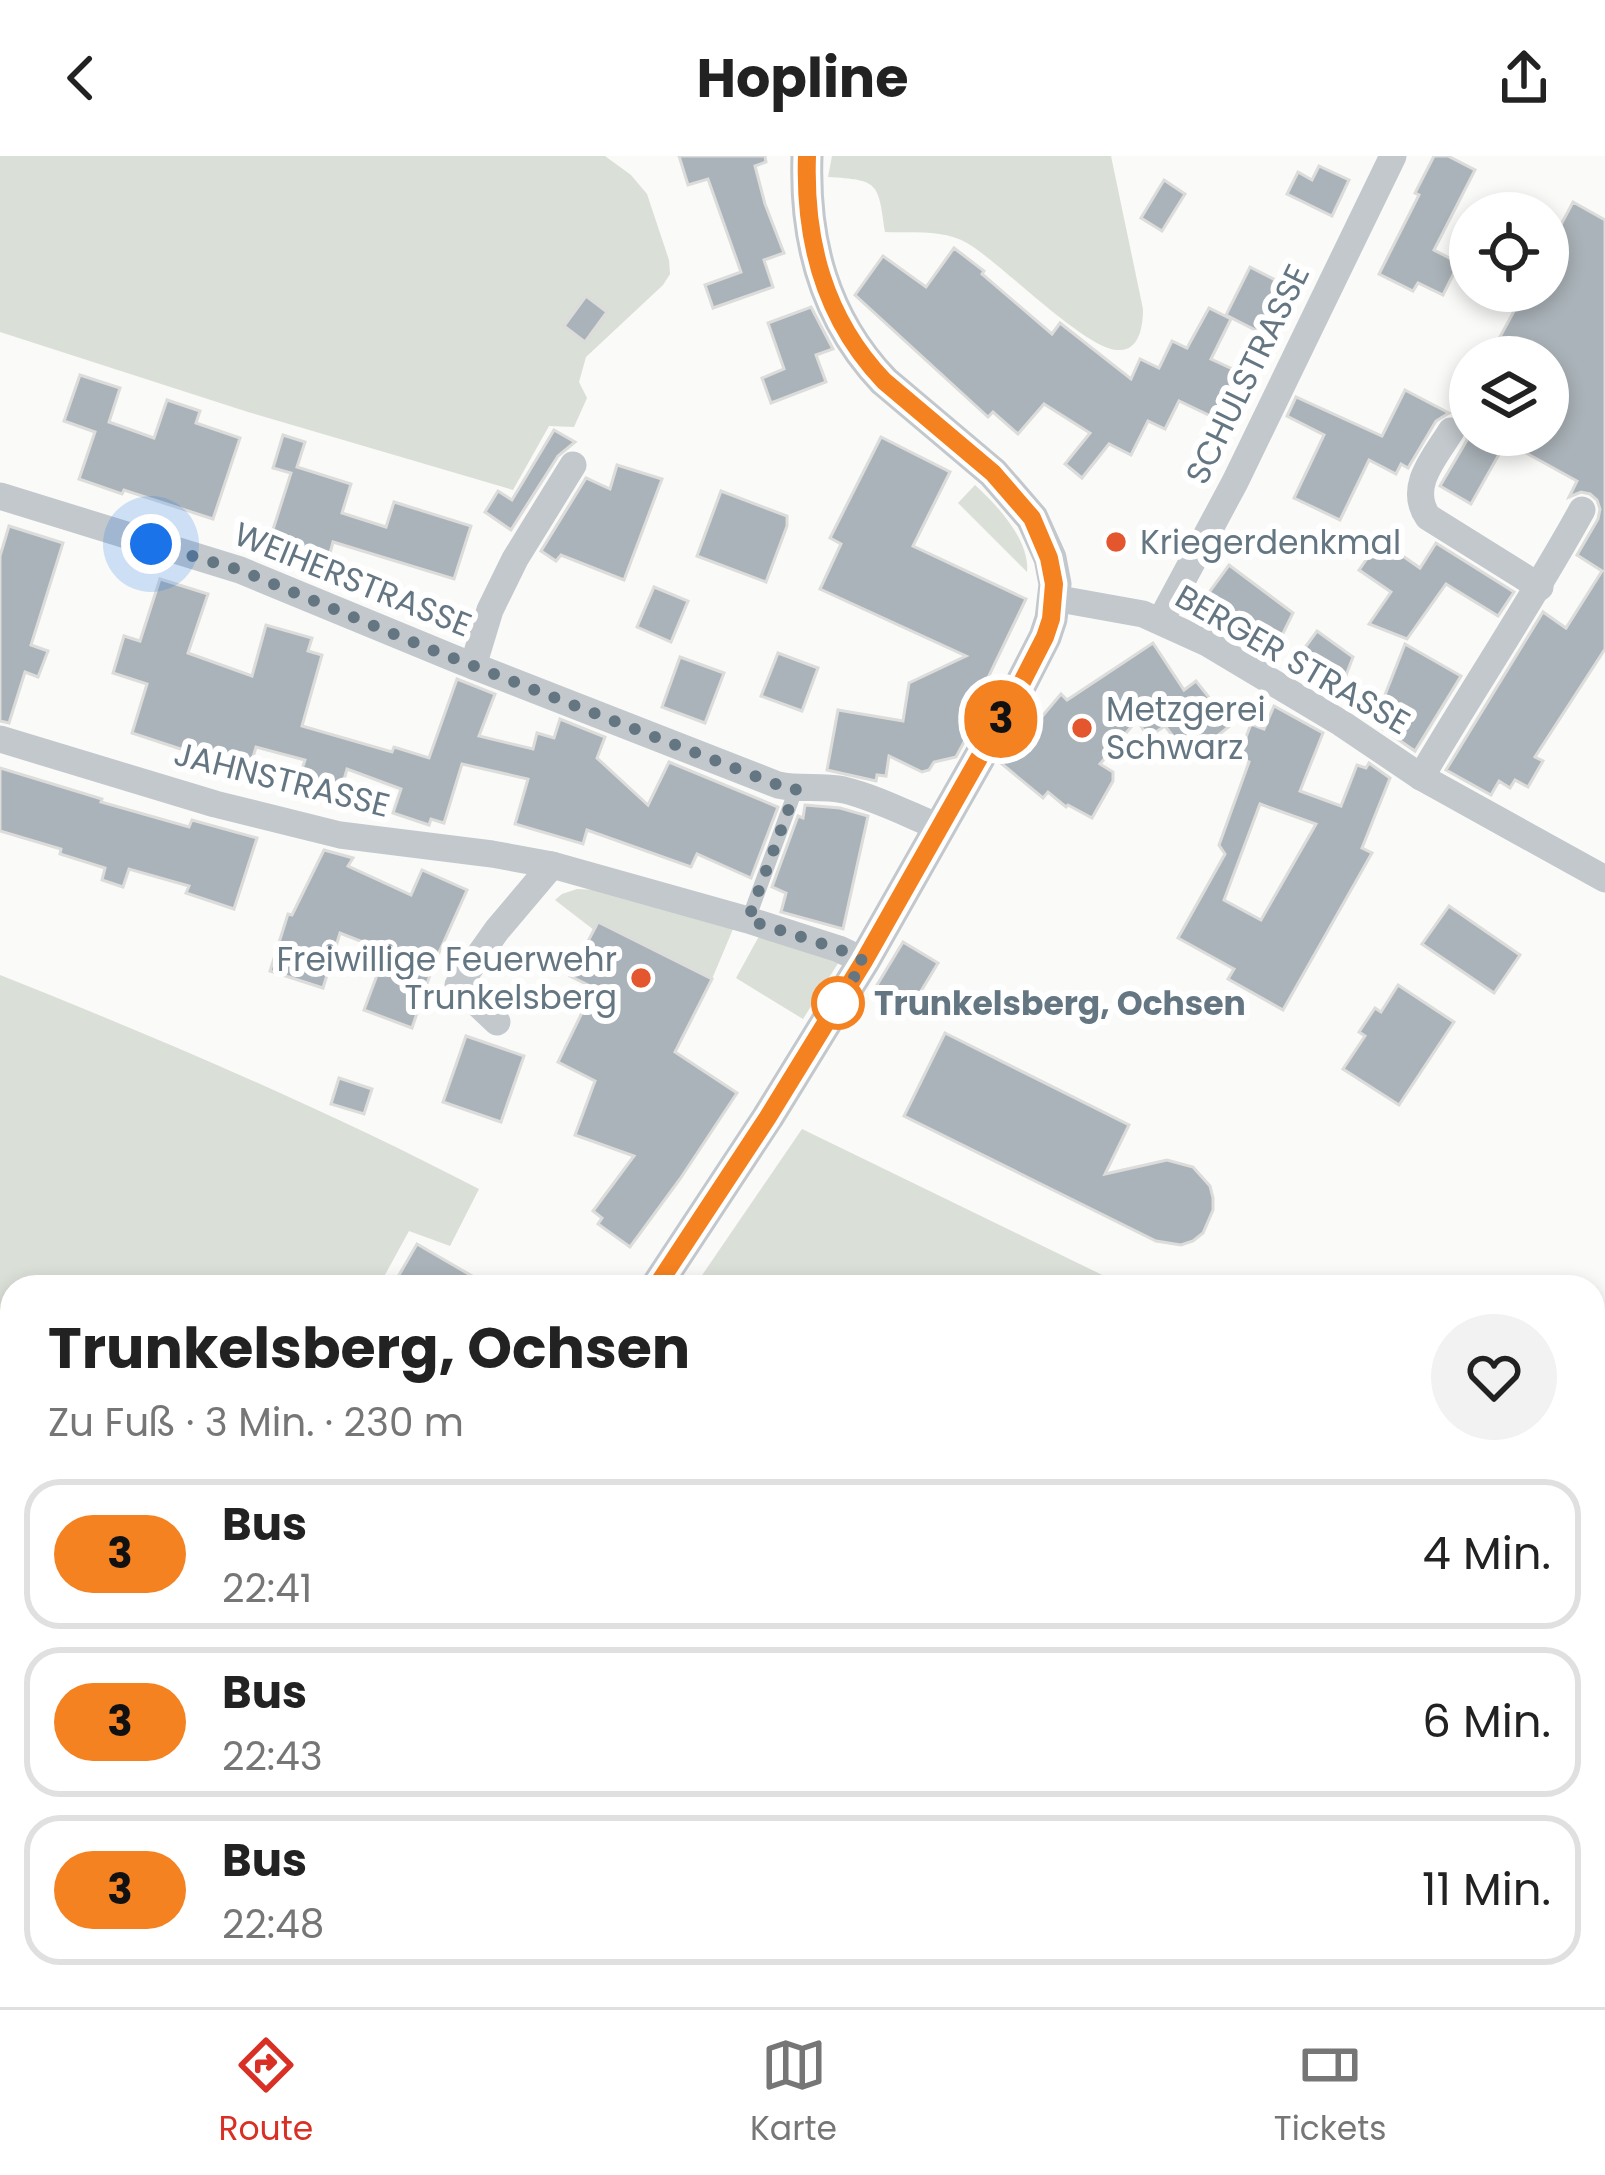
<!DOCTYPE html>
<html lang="de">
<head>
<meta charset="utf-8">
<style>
	:root { --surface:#fff; --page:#f2f2f2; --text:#222; --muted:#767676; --line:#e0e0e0; --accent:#d93025 }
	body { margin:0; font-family:Poppins,sans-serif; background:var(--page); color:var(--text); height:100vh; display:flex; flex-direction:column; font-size:45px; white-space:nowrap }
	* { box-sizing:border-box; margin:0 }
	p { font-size:39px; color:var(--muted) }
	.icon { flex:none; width:66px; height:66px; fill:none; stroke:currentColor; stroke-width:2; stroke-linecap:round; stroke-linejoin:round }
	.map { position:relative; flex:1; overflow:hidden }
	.panel { position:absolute; left:0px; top:1119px; width:1605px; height:732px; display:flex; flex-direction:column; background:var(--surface); border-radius:36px 36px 0 0; box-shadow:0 6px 18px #0003 }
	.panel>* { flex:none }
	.badge { padding:0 24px; border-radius:39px; font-size:42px; line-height:78px }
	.controls { position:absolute; left:1449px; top:36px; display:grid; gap:24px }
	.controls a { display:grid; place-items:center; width:120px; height:120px; border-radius:50%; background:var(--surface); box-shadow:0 6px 18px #0003; font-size:60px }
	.you { position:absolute; width:60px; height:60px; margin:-30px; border:9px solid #fff; border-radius:50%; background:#1a73e8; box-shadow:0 0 0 18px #1a73e833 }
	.map>.badge { position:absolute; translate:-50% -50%; box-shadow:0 0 0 6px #fff }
	.round { display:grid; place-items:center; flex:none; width:126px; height:126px; border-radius:63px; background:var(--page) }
	.overview { display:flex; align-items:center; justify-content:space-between; height:204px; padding:0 48px }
	h1 { font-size:57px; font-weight:700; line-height:90px }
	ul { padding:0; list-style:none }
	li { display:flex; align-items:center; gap:36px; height:150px; margin:0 24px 18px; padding:0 24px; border:6px solid var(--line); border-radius:36px }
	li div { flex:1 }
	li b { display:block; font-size:45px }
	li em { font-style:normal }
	li .badge { min-width:132px; font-weight:700; text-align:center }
	header { display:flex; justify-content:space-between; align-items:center; height:156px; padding:0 48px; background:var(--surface); font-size:54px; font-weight:700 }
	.tab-bar { display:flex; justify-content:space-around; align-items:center; height:168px; border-top:3px solid var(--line); background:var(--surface); font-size:33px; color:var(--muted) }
	.tab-bar a { display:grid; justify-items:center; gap:6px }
	.tab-bar .selected { color:var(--accent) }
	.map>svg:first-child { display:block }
	.green { fill:#dadfd7 }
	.building { fill:#aab3b9; stroke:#dcdcda; stroke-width:3; fill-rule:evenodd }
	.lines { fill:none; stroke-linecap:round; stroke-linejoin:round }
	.service { stroke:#c3c8cc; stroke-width:14 }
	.minor { stroke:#c3c8cc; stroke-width:27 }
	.tertiary { stroke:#c3c8cc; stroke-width:33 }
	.line-casing { stroke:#fff; stroke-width:27 }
	.line { stroke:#f58220; stroke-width:18 }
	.walk { stroke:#657683; stroke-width:12; stroke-dasharray:0 21.6 }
	.poi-dot { fill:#e4572e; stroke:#fff; stroke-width:4.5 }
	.stop-dot { fill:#fff; stroke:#f58220; stroke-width:6 }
	.labels { text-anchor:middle; stroke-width:12; stroke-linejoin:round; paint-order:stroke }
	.street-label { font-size:33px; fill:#657683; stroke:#fff }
	.poi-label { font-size:33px; fill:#657683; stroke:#fff; text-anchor:start }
	.stop-label { font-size:33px; font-weight:bold; fill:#657683; stroke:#fff; text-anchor:start }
</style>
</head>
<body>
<header><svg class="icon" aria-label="back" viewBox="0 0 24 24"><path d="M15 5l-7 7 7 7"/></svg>Hopline<svg class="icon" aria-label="share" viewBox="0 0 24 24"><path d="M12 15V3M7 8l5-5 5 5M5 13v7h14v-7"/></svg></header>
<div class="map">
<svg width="1605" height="1851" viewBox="0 0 1605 1851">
	<rect width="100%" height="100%" fill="#fafaf8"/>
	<g class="green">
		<polygon points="0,0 605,0 631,19 647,38 669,104 670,118 663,129 586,201 579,226 587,242 574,271 549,270 513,334 248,256 0,176"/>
		<path d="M832 0H1111L1143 153C1143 169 1140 196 1117 194 1084 192 1001 107 967 87 945 73 910 77 885 76 878 26 879 24 828 21Z"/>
		<path d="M975 329C997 349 1030 384 1027 416L958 347Z"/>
		<polygon points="577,733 597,734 733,773 712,823 599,766 594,774 555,744 562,738"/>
		<polygon points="763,773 842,801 803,863 736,822"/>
		<path d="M0 819C163 884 323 952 479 1033L450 1090 409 1075 380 1128 343 1131H12V1179L0 1174Z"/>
		<polygon points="802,973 1127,1131 694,1131"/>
		<polygon points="1593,1357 1605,1363 1605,1851 1446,1851 1452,1839 1593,1839"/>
	</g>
	<g class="building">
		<polygon points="679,0 765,0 766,6 755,10 765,48 784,97 764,104 773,131 713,152 705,129 741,116 708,23 688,29"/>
		<polygon points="1434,0 1448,0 1475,14 1434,94 1459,107 1443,139 1418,127 1413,135 1379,118 1419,39 1415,37"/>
		<polygon points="1319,10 1349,24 1332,60 1287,38 1298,16 1312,24"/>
		<polygon points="1164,24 1185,38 1162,75 1141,62"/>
		<polygon points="1573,46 1605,64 1605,493 1535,601 1543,605 1528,631 1515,624 1510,632 1499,625 1491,639 1446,614 1543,456 1566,472 1602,415 1577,399 1598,363 1600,353 1597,344 1590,338 1581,336 1569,341 1577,325 1506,286 1471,348 1440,330 1467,284 1467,267 1470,269 1470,279 1548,279 1548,201 1489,201 1525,135 1548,135 1548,93"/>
		<polygon points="954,92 984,115 982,118 1052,178 1060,167 1131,223 1140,203 1159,212 1172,185 1187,192 1209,152 1231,163 1211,203 1239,216 1217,263 1179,245 1165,273 1148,265 1131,299 1109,288 1082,322 1065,308 1090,277 1044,248 1018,278 993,256 988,261 855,139 883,100 926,131"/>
		<polygon points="1250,111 1289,131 1265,179 1226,159"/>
		<polygon points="586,140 607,156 585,186 564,170"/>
		<polygon points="811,151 833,193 816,199 826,226 771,247 762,222 784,213 768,167"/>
		<polygon points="80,219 120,232 109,266 154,282 167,244 200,255 196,267 240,282 213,363 124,334 122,338 79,323 95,276 64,265"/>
		<polygon points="1405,234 1449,257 1436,265 1408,312 1401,308 1396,318 1369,304 1340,364 1294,342 1324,279 1287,260 1296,241 1382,280"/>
		<polygon points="554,274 575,286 558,300 511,374 485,356 498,335 512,344"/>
		<polygon points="283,279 305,286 297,311 351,328 342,357 386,371 394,346 471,370 454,423 333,386 329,401 270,383 291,317 273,312"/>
		<polygon points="881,281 950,316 913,390 1026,443 984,530 985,547 956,601 934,606 929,614 922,616 889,600 886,620 877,619 876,625 827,614 838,554 903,565 909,527 966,500 820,433 841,388 830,382"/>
		<polygon points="617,309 662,323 624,424 561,399 556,405 541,395 586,322 610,333"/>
		<polygon points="721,335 787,360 787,370 766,426 697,400"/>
		<polygon points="9,370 63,387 31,489 48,495 38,521 25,516 9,567 0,565 0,400"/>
		<polygon points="1380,384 1420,412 1436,387 1514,436 1498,460 1446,428 1407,483 1369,468 1391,436 1359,414"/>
		<polygon points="1229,409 1293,457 1270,504 1194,457"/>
		<polygon points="160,423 208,438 188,497 252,520 266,469 312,482 308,495 322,499 302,570 392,596 394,591 429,602 457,523 495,538 479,580 533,593 537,577 554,582 560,563 605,581 597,602 648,649 669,606 778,651 751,722 697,698 691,711 587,674 583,688 515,668 528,623 462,608 444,667 431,663 429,669 393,657 401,633 347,613 340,638 298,625 305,604 256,591 247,621 206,610 208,602 132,577 147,528 113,517 124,480 140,485"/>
		<polygon points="654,431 688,445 671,486 637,471"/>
		<polygon points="1317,475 1353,501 1343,527 1301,497"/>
		<polygon points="1153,487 1184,534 1196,525 1231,569 1190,602 1165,570 1148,581 1137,564 1100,608 1113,616 1113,625 1092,662 1068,649 1066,651 1048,636 1043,642 1002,608 1061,538 1067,544"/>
		<polygon points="1405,488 1461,520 1415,595 1374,567"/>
		<polygon points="778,497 818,512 802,555 761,540"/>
		<polygon points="680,501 724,517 705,567 662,551"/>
		<path d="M1274 550 1323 577 1300 635 1341 650 1357 609 1366 612 1369 607 1390 622 1362 692 1372 697 1283 854 1228 823 1234 813 1178 782 1225 698 1219 689 1249 606 1238 602 1251 568 1264 573ZM1260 648 1316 668 1261 764 1224 744Z"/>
		<polygon points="0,612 102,643 101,646 189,671 192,664 257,682 234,753 186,737 189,730 129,713 123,731 102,724 105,712 60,698 61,693 0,675"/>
		<polygon points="805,649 840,652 868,660 843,773 781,756 786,737 772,731 798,660 803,662"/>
		<polygon points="324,694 353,702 348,710 411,739 422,714 467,734 433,810 412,872 364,854 386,795 340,777 323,832 270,815 288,758 292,759"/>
		<polygon points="1449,750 1520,799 1494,837 1422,788"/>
		<polygon points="598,766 712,823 675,896 737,937 680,1023 630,1091 598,1068 602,1062 593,1055 634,1000 575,979 595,925 558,906 594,832 570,820"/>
		<polygon points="903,786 938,807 906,860 871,839"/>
		<polygon points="1398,829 1454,866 1399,949 1343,913 1365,880 1359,876 1375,852 1381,856"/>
		<polygon points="945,877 1129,969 1105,1018 1167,1004 1193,1011 1210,1030 1213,1042 1213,1054 1203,1077 1193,1085 1181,1089 1156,1085 904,960"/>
		<polygon points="466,880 524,900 501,966 443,946"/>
		<polygon points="339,922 372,933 364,958 331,948"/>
		<polygon points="417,1088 491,1131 392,1131"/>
	</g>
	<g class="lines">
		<polyline class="service" points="748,764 796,633"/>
		<g class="minor">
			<path d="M1451 275C1435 301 1407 331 1428 361L1540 431"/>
			<path d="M0 340 240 414 458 504 778 629C800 634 821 629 844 634 877 642 909 659 941 672"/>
			<polyline points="1054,442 1143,458 1207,487 1341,567 1421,621 1605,723"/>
			<polyline points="1161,464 1235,326 1393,0"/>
			<polyline points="473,510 490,454 515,403 573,309"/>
			<polyline points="0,583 215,648 340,679 492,698 552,709 748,764 839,793 864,805"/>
			<path d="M1421 621C1474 531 1532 445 1582 354"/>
			<polyline points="497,866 458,829 497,774 552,709"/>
			<polyline points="0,1276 12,1280"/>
			<polyline points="0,1478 12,1475"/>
			<polyline points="616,1851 619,1839"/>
			<polyline points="1263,1851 1269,1839"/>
		</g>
		<g class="tertiary">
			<path d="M656 1131 768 961 864 805 1021 528 1045 481 1051 463 1055 428 1050 402 1032 362 993 317 884 225C824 162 804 85 807 0"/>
			<polyline points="265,1851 268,1839"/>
		</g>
	</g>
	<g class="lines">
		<g class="line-casing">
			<path id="line" d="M656 1131 768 961 864 805 1021 528 1045 481 1051 463 1054 428 1049 402 1032 362 993 317 884 225C824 162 804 85 807 0"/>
		</g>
		<use href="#line" class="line"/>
		<polyline class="walk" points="151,388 240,414 425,491 778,629 796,633 748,764 839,793 864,805 830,860 838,847"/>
	</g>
	<g class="poi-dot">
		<circle cx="1116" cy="386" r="12"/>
		<circle cx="1082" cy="572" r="12"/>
		<circle cx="641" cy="822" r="12"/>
	</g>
	<circle class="stop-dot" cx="838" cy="847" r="24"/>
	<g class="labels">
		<g class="street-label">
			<text transform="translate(1247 218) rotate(-64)" y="12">SCHULSTRASSE</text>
			<text transform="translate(353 423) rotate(22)" y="12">WEIHERSTRASSE</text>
			<text transform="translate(1293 503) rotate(30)" y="12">BERGER STRASSE</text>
			<text transform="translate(282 623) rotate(14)" y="12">JAHNSTRASSE</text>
		</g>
		<g class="poi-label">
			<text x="1140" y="398">Kriegerdenkmal</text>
			<text x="1106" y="565">Metzgerei<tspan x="1106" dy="38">Schwarz</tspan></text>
			<text x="617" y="815" text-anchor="end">Freiwillige Feuerwehr<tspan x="617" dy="38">Trunkelsberg</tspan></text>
		</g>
		<g class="stop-label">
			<text x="874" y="859">Trunkelsberg, Ochsen</text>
		</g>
	</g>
</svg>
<div class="controls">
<a><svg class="icon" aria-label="locate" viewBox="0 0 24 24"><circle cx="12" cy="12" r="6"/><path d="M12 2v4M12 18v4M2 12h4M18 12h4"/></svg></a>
<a><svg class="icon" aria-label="layers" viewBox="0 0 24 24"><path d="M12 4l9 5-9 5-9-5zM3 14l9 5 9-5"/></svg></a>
</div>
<div class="you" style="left:151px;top:388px"></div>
<b class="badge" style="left:1001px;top:563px;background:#f58220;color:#111">3</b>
<section class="panel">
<div class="overview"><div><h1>Trunkelsberg, Ochsen</h1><p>Zu Fuß · 3 Min. · 230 m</p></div><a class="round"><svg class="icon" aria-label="heart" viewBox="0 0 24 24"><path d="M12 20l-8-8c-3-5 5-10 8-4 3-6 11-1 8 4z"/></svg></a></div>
<ul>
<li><span class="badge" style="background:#f58220;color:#111">3</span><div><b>Bus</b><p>22:41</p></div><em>4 Min.</em></li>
<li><span class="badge" style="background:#f58220;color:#111">3</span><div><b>Bus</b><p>22:43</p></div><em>6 Min.</em></li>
<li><span class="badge" style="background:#f58220;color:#111">3</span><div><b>Bus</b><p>22:48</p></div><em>11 Min.</em></li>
</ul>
</section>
</div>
<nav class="tab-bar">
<a class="selected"><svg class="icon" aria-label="directions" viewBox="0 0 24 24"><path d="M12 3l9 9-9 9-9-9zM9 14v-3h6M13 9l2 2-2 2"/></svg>Route</a>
<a><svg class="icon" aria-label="map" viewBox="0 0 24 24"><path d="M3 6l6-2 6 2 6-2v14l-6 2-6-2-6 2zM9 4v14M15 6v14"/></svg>Karte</a>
<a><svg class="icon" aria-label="tickets" viewBox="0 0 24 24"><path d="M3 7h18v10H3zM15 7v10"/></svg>Tickets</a>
</nav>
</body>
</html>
